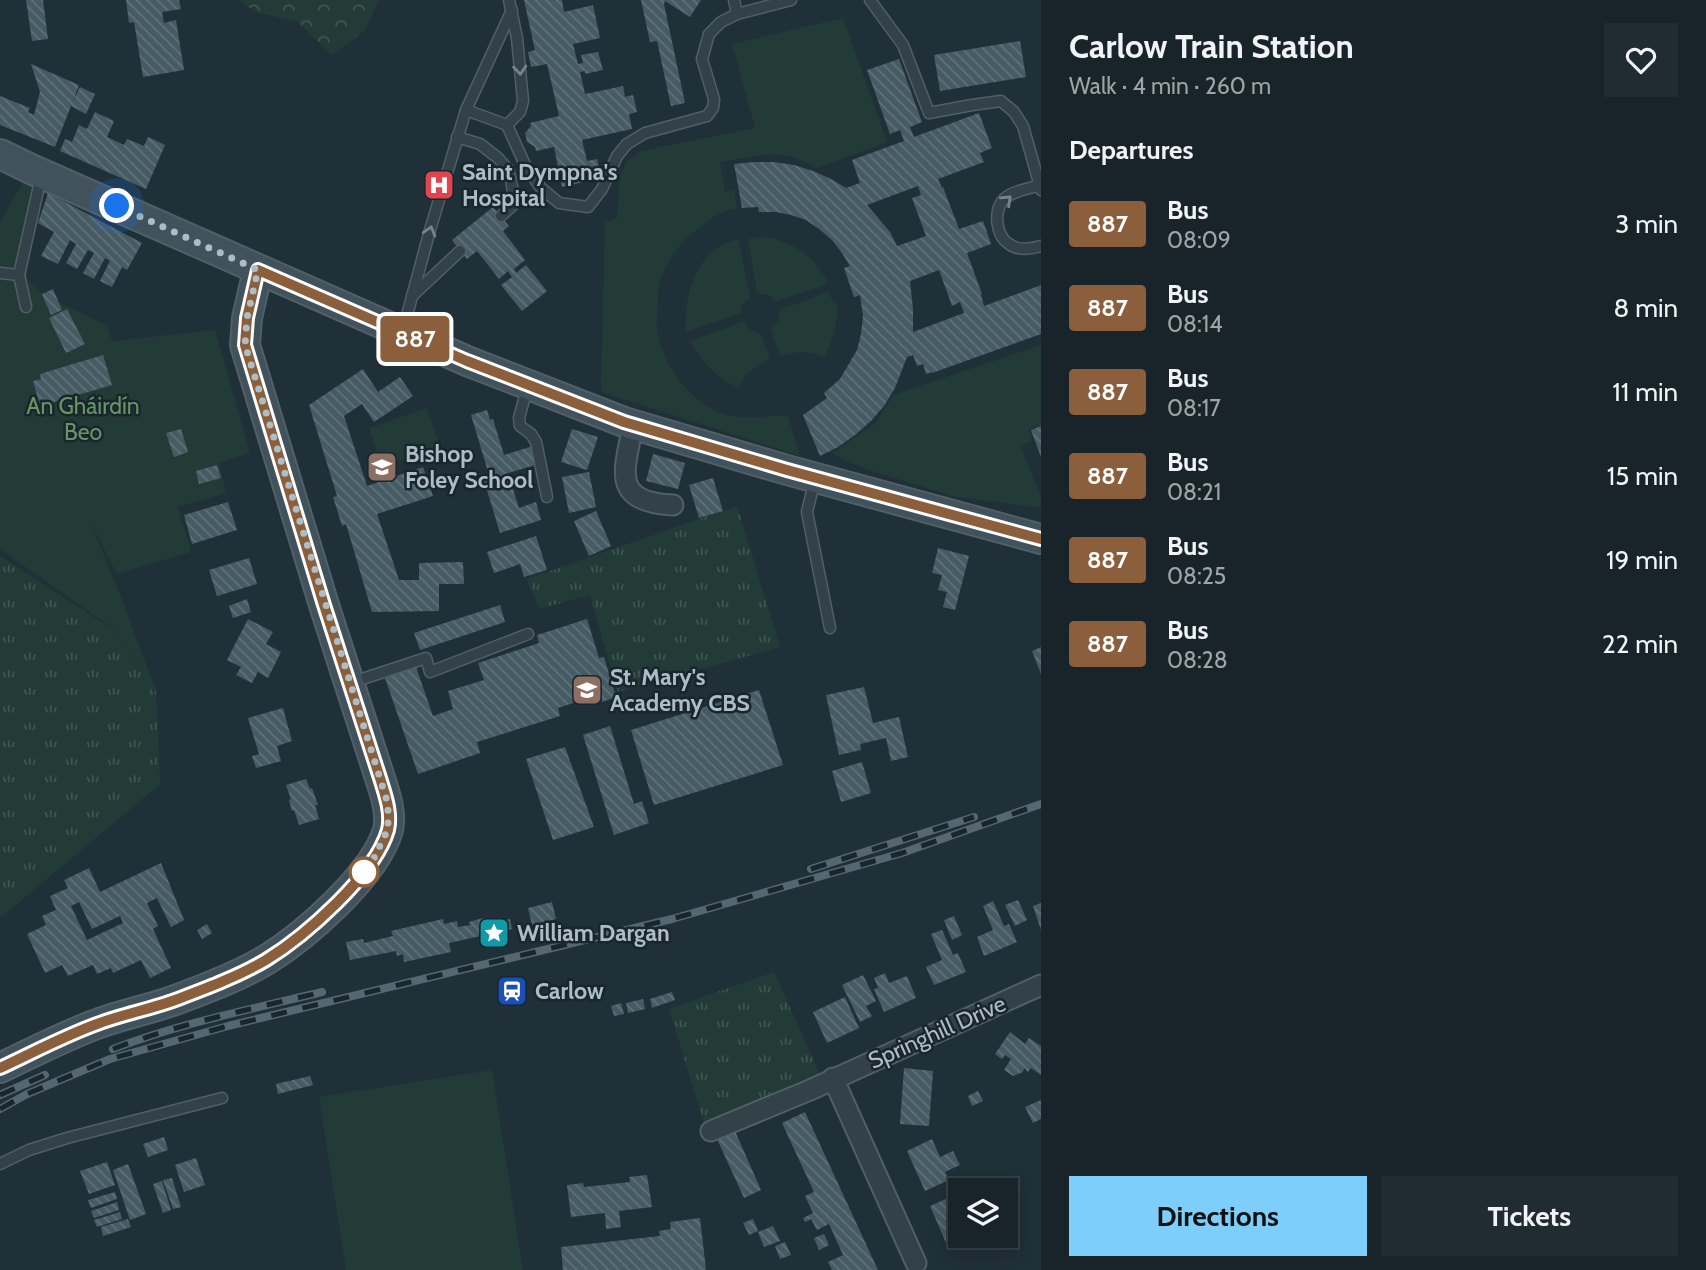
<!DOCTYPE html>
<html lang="en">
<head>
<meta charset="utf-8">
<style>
	:root { --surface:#18242a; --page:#212c32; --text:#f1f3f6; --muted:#9fa4a8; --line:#364147; --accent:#7dcefa }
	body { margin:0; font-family:Cabin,sans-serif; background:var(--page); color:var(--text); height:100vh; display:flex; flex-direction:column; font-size:26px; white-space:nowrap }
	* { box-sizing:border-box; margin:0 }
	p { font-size:23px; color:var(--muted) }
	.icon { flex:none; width:38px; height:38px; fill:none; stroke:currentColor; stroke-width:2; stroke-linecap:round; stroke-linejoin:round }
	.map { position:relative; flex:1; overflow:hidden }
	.panel { display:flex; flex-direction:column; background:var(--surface); width:665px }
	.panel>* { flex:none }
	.badge { padding:0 14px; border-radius:5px; font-size:24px; line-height:46px }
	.controls { position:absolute; left:948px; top:1178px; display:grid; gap:14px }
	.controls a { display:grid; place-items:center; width:70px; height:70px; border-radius:0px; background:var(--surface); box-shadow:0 4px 18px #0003,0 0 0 2px var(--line); font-size:35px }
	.you { position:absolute; width:35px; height:35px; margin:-18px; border:5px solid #fff; border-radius:50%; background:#1a73e8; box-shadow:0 0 0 10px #1a73e833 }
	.map>.badge { position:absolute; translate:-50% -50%; box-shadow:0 0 0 4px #fff }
	h2 { padding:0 28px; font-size:26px; line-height:63px }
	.round { display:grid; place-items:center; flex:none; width:74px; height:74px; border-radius:0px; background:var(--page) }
	.head { display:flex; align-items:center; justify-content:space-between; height:119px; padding:0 28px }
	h1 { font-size:33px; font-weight:700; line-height:52px }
	.primary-button { display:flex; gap:14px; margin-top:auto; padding:14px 28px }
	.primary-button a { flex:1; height:80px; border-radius:0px; background:var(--accent); color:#111; font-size:28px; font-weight:700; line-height:80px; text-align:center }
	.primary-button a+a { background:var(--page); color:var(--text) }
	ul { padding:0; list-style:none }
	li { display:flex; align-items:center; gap:21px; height:84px; padding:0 28px }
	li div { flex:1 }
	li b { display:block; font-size:26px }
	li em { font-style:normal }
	li .badge { min-width:77px; font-weight:700; text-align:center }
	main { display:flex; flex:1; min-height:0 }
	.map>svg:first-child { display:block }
	.green { fill:#233b37 }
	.forest { fill:url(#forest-crowns) }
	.park { fill:url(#park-tufts) }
	.building { fill:url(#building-back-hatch); fill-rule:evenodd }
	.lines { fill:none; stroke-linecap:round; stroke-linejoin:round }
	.lane-casing { stroke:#515f66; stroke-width:13 }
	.street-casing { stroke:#515f66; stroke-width:23 }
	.secondary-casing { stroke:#515f66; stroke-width:32 }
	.lane { stroke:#334148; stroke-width:10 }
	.street { stroke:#334148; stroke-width:19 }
	.secondary { stroke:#41525c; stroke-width:28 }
	.rail-casing { stroke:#556770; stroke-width:8 }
	.rail { stroke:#19262d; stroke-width:5; stroke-dasharray:16; stroke-linecap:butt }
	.oneway { stroke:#76858d }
	.line-casing { stroke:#fff; stroke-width:16 }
	.line { stroke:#8b5e3c; stroke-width:10 }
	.walk { stroke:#adbdc5; stroke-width:7; stroke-dasharray:0 12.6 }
	.stop-dot { fill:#fff; stroke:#8b5e3c; stroke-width:3.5 }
	.labels { text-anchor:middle; stroke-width:5; stroke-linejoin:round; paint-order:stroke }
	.poi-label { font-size:23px; font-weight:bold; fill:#adbdc5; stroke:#19262d; text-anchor:start }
	.park-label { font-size:23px; fill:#669664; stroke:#19262d }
	.street-label { font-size:23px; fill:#adbdc5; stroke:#19262d }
</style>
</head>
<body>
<main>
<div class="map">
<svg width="1041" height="1270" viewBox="0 0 1041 1270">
	<defs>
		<pattern id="forest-crowns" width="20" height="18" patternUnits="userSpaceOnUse" patternTransform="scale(1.75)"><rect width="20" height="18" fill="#233b37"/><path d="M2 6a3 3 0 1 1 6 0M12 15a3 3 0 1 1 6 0" fill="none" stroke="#405552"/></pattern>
		<pattern id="park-tufts" width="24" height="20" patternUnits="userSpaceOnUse" patternTransform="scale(1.75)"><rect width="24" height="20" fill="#233b37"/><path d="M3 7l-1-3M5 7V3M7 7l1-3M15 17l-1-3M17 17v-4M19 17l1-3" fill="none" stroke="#405552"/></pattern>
		<pattern id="building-back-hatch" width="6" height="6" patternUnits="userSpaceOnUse" patternTransform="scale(1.75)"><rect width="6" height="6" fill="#475b64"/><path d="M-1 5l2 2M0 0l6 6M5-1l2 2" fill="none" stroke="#5f7179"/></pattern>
	</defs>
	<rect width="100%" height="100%" fill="#203038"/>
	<g class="green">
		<path d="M843 18 887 142 817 168C782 147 757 156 720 162L725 192 734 190 737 209C723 209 713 217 703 225 683 239 665 260 659 285 658 290 658 295 658 301 658 310 656 319 657 328 661 363 689 402 723 414 744 420 767 416 788 415L800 456 601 392 605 222 617 218 620 176 627 161 641 151 755 128 732 44Z"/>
		<polygon points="31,169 41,173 27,279 42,294 107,326 112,341 215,330 250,453 219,463 226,493 178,507 191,552 117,574 89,519 123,602 156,691 114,629 0,549 0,222"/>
		<path d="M765 237C795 242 813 256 828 282L825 285 776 301 771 296 757 293 748 239Z"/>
		<path d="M738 239 750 297 742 305 741 313 686 332C683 294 697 248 738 239Z"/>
		<path d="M828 292 834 303 837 304C838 323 832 341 825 357 807 351 798 351 780 356L771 329C778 323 780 318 780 310Z"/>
		<path d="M745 321 750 330 760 333 770 358 746 374 739 388C717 379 701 361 690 341Z"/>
		<polygon points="1041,345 1041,425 1029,429 1032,441 1021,446 1041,498 1041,508 952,496 869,470 848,462 832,453 876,423 893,395"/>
		<polygon points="427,408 440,447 382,467 369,428"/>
		<polygon points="492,1070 523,1270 346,1270 319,1097"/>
	</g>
	<polygon class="forest" points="238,0 379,0 364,31 332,55 298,22 256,12"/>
	<g class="park">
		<polygon points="737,506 780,647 618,692 590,595 539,609 527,579"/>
		<polygon points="0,556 114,630 156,691 160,784 0,918"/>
		<polygon points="774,972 822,1079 705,1126 669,1009"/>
	</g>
	<g class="building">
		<polygon points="26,0 43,0 48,39 32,41"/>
		<polygon points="126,0 179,0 181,9 162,12 164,23 176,20 184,70 143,77 134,22 129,23"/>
		<polygon points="524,0 562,0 564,12 593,5 600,38 573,44 578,64 583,63 581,55 598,52 603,70 585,74 585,71 580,72 585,94 623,86 625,97 633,95 637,112 629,114 632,129 582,140 587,161 597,159 602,178 562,187 554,147 536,151 535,147 527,142 525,133 531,126 530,123 559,116 547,64 531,67 528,52 535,50"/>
		<polygon points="641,0 701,0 690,17 665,1 664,4 685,103 671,106 657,41 650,42"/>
		<polygon points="1020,41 1026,77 940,91 934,55"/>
		<path d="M899 59 922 122 910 127 914 137 979 113 992 148 980 153 984 162 938 179 942 188 943 187 959 229 983 221 987 232 991 244 967 253 982 294 981 295 984 306 1041 285V334L932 373V372L926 374 923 364 917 366 913 355 907 357 895 388 884 406 871 421 855 435 838 447 820 456 803 415 827 398 824 393 840 379 857 350 861 334 863 316 860 295 854 297 844 268 850 266 842 253 832 240 819 229 806 220 791 215 776 212H759L758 207 742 208 734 164 754 162H774L794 165 813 171 831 179 846 188 860 183 852 160 904 141 900 130 890 134 867 70ZM918 186 921 195 912 198 926 236 897 246 890 232 867 205ZM939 270 952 306 960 302 964 313 913 332V309L910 281Z"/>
		<polygon points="31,64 79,85 73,101 80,87 95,94 86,114 71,106 55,147 0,125 0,96 30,108 28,112 34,115 40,92"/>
		<polygon points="95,112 114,121 107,137 124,145 127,139 144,146 148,137 165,145 146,189 60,151 65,139 72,142 79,125 87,129"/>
		<polygon points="48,193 142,243 127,270 122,267 112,287 100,281 110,261 105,258 94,279 83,273 94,253 88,250 77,269 66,263 76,244 70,240 58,264 41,256 54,232 38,223"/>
		<polygon points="493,207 509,226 503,231 525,260 514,269 516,273 526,265 547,291 522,311 501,285 512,277 508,271 499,279 477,251 467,259 452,240"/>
		<polygon points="53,289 62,310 51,315 42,294"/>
		<polygon points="67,309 85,344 66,353 49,318"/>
		<polygon points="103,355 112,385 40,406 33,381 41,379 40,374"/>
		<polygon points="363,369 378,392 400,377 413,396 374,422 362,404 344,416 367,486 423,467 433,496 377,514 399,580 419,580 419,563 463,562 464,584 439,584 439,611 372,612 346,524 342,526 333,497 337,496 309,405"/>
		<polygon points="487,410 490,420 493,419 504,455 533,446 539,464 508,473 519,508 536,502 541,520 500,533 483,477 489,475 471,415"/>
		<polygon points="1041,426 1041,457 1031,430"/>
		<polygon points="181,429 188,452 174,457 166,433"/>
		<polygon points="572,429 598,437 587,470 561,462"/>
		<polygon points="653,454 685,463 678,489 646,481"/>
		<polygon points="217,465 221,478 199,484 196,471"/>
		<polygon points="589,472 596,507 569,513 562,477"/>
		<polygon points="713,478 723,511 699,518 689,485"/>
		<polygon points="228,502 237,530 192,544 184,515"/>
		<polygon points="596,511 611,546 589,556 574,521"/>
		<polygon points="536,536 547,570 524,577 520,564 494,573 487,552"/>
		<polygon points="938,548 969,556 955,610 943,607 947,592 938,590 942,575 932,573"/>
		<polygon points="249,558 257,584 217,596 209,570"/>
		<polygon points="247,599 251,612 233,618 229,606"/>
		<polygon points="500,605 505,622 420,650 414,633"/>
		<polygon points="248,619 273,632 266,644 281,652 268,678 258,672 252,683 236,675 241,667 227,660"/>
		<polygon points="587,619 599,658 604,657 616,697 602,702 600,694 558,708 560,716 477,742 480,753 418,774 385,678 416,667 433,716 453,709 448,691 484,680 478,663 539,643 537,635"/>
		<polygon points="1041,647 1041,674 1032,651"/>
		<polygon points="864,687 873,723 899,717 908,757 891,761 886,738 860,744 861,750 839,755 826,695"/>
		<polygon points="759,690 783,765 654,805 631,730"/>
		<polygon points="283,708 292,741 277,746 281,761 256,768 252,756 259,754 248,718"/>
		<polygon points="610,726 634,804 642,801 649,823 614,835 583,735"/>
		<polygon points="565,747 594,827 553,840 526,759"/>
		<polygon points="862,762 871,793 841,802 832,771"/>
		<polygon points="306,779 310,789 312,788 318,805 315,805 319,819 299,825 294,810 292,811 289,800 291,799 286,785"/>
		<path d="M161 863 184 920 171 927 157 898 147 903 158 926 153 929 171 968 150 978 141 960 113 973 111 968 97 974 93 965 68 976 62 965 45 973 27 934 46 925 42 916 56 910 50 896 68 888 64 880 89 868 100 892ZM79 902 92 929 120 916 123 923 87 940 71 906Z"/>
		<polygon points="1018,900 1027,920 1015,926 1005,905"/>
		<polygon points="993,901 1004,926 1009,924 1017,942 984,956 977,937 993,930 983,906"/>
		<polygon points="552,902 556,919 532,925 528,908"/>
		<polygon points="1041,903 1041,930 1033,906"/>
		<polygon points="954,916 962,935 952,940 944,920"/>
		<polygon points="483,918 484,925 510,919 512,929 449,943 451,952 404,962 403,954 397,956 396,951 350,960 346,942 363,939 364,943 393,936 391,931 443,919 444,924 457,921 458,927 470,925 469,922"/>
		<polygon points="207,924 212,933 202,939 197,930"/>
		<polygon points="942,930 953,955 958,953 966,972 934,985 926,967 942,960 931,934"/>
		<polygon points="885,973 889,983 907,976 916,998 884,1012 874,989 878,988 874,978"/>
		<polygon points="863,975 876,1001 866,1006 872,1016 860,1022 842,985"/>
		<polygon points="672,992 675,1000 652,1008 650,999"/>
		<polygon points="845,997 859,1028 827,1043 813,1012"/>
		<polygon points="643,999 645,1009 628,1013 626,1003"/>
		<polygon points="621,1003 624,1014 614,1016 611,1006"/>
		<polygon points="1010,1032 1025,1044 1029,1038 1041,1046 1041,1075 1031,1068 1028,1072 1024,1068 1023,1072 1013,1076 1004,1070 1011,1059 1005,1055 1002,1059 995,1054"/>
		<polygon points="904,1068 933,1071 929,1126 900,1124"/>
		<polygon points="310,1076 313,1085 278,1094 276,1084"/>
		<polygon points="978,1091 983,1101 972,1106 968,1096"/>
		<polygon points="1041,1100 1041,1119 1033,1123 1025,1107"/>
		<polygon points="805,1112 859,1229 878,1270 832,1270 828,1262 843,1255 829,1224 817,1230 811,1219 805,1222 803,1218 813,1213 805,1196 814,1192 782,1123"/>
		<polygon points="735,1131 761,1190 744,1198 717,1139"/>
		<polygon points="164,1137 168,1150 148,1157 143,1144"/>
		<polygon points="932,1139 940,1157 953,1151 960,1165 945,1172 949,1180 925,1191 907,1151"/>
		<polygon points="196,1158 205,1185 184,1192 175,1165"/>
		<polygon points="107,1162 115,1185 89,1194 80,1171"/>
		<polygon points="128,1164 146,1214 130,1220 113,1170"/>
		<polygon points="647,1175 652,1207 619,1211 621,1227 606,1229 605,1213 571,1217 567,1185 583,1183 584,1187 630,1182 629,1177"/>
		<polygon points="172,1178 181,1207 173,1209 163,1180"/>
		<polygon points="162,1181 171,1210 163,1213 153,1184"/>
		<polygon points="115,1192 117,1199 91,1208 88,1200"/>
		<polygon points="955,1195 961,1208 961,1236 969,1236 947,1245 930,1206"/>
		<polygon points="117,1202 119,1210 94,1218 91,1211"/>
		<polygon points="120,1212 122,1219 97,1227 94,1220"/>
		<polygon points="700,1218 706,1270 563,1270 561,1247 660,1236 659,1231 671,1229 670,1222"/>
		<polygon points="128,1219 131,1227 103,1236 101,1227"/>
		<polygon points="753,1219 758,1231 749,1235 743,1223"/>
		<polygon points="773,1226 780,1241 764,1247 758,1232"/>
		<polygon points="824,1234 829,1245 819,1250 814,1238"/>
		<polygon points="785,1242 791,1255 780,1259 775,1246"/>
	</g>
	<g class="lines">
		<g class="lane-casing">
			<g id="lane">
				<polyline points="734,0 737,14"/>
				<polyline points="870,0 903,45 929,113 972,105 1001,101 1014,112 1023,126 1041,190"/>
				<polyline points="466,110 507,125 526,167 541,188 559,203 588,207 602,189 617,156 627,144 645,133 707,116 713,108 714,99 702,59 709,34 721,22 737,14 791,0"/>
				<polyline points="507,125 520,112 523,101 517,38 509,0"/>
				<polyline points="457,137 480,144 498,158 508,169 511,180 514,198 512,206 501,216"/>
				<path d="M1040 185C1028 189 1012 191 1004 199 993 211 996 236 1009 244 1018 251 1031 249 1041 246"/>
				<polyline points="0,273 19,275"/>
				<polyline points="412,296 460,251"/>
				<polyline points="26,307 19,275 41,177"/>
				<polyline points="403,330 430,230 466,110 512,10"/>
				<polyline points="528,385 519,418 520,426 531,434 536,442 547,497"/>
				<polyline points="815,479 807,512 830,628"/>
				<polyline points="350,683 426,658 430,672 528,634"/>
				<polyline points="0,1164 29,1150 67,1138 222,1098"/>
			</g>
		</g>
		<g class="street-casing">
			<g id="street">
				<path d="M633 426C624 471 611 502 673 505"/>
				<polyline points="833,1078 916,1263"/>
				<polyline points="711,1131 810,1090 1041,985"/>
			</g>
		</g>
		<g class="secondary-casing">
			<g id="secondary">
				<polyline points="0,154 31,169 467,361 624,422 787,470 1041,539"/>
				<path d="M0 1068C32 1053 64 1036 97 1024 123 1014 152 1009 178 999 207 988 239 976 266 960 305 936 375 875 388 830 392 813 385 794 380 778L324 605 245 345 247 318 258 270"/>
			</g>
		</g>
		<use href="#lane" class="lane"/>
		<use href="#street" class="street"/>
		<use href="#secondary" class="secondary"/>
		<g class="rail-casing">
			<g id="rail">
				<polyline points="811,869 974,817"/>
				<path d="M113 1049C181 1023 252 1009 322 992"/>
				<polyline points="0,1095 45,1075"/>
				<polyline points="0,1109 27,1094 110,1059 228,1026 672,919 902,853 1041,804"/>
			</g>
		</g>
		<use href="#rail" class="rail"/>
	</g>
	<defs><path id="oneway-chevron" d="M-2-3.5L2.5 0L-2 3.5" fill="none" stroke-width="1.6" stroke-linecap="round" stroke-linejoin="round" transform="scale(1.75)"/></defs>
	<g class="oneway">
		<use href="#oneway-chevron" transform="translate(520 70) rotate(85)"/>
		<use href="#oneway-chevron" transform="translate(1007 200) rotate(-43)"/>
		<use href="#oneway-chevron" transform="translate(430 231) rotate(-74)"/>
	</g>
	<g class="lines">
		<g class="line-casing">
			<path id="line" d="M0 1068C32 1053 64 1036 97 1024 123 1014 152 1009 178 999 207 988 239 976 266 960 305 936 375 875 388 830 392 813 385 794 380 778L324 605 245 345 247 318 258 270 467 361 624 422 787 470 1041 539"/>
		</g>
		<use href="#line" class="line"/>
		<polyline class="walk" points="117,206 258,270 247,318 245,345 388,804 388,829 373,860 363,874 364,872"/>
	</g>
	<defs>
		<g id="hospital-square" transform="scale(1.575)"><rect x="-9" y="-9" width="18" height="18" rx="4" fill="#e0444e" stroke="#19262d"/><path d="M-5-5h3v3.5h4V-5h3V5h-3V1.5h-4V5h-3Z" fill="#fff"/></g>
		<g id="school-square" transform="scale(1.575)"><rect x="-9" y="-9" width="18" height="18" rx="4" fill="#8d6e63" stroke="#19262d"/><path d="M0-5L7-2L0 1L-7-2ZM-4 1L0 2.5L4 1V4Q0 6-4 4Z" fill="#fff"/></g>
		<g id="sight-square" transform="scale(1.575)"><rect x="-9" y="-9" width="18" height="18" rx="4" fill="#0f9aa8" stroke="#19262d"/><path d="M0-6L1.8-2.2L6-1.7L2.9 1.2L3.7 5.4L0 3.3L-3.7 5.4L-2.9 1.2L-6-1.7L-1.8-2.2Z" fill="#fff"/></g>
		<g id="station-square" transform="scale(1.575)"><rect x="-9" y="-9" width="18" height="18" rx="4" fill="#1a4fb4" stroke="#19262d"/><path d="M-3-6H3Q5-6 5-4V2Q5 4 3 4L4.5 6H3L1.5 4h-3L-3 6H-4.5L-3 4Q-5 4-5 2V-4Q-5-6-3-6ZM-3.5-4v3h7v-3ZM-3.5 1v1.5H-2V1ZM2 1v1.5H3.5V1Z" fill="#fff"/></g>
	</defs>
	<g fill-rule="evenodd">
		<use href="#hospital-square" x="439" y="185"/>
		<use href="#school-square" x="382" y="467"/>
		<use href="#school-square" x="587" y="690"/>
		<use href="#sight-square" x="494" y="933"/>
		<use href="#station-square" x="512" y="991"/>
	</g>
	<circle class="stop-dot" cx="364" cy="872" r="14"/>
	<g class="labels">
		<g class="poi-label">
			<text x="462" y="180">Saint Dympna's<tspan x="462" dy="26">Hospital</tspan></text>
			<text x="405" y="462">Bishop<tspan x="405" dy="26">Foley School</tspan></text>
			<text x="610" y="685">St. Mary's<tspan x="610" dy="26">Academy CBS</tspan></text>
			<text x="517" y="941">William Dargan</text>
			<text x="535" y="999">Carlow</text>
		</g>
		<g class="park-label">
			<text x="83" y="414">An Gháirdín<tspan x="83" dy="26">Beo</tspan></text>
		</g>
		<g class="street-label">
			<text transform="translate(937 1032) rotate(-24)" y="8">Springhill Drive</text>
		</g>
	</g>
</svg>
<div class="controls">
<a><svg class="icon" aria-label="layers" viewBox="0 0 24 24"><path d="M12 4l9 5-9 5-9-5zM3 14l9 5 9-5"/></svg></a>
</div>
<div class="you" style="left:117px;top:206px"></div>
<b class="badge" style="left:415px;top:339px;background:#8b5e3c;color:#fff">887</b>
</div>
<section class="panel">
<div class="head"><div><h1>Carlow Train Station</h1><p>Walk · 4 min · 260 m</p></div><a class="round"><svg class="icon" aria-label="heart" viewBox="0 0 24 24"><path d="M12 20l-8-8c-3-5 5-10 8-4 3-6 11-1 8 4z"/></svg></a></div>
<h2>Departures</h2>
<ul>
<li><span class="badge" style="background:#8b5e3c;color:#fff">887</span><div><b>Bus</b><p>08:09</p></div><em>3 min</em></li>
<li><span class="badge" style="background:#8b5e3c;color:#fff">887</span><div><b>Bus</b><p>08:14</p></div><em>8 min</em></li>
<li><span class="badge" style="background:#8b5e3c;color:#fff">887</span><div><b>Bus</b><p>08:17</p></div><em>11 min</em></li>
<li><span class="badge" style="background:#8b5e3c;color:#fff">887</span><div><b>Bus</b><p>08:21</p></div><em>15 min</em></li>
<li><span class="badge" style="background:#8b5e3c;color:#fff">887</span><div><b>Bus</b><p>08:25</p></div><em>19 min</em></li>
<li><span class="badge" style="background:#8b5e3c;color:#fff">887</span><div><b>Bus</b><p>08:28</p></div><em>22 min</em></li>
</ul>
<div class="primary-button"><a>Directions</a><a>Tickets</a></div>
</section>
</main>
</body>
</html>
